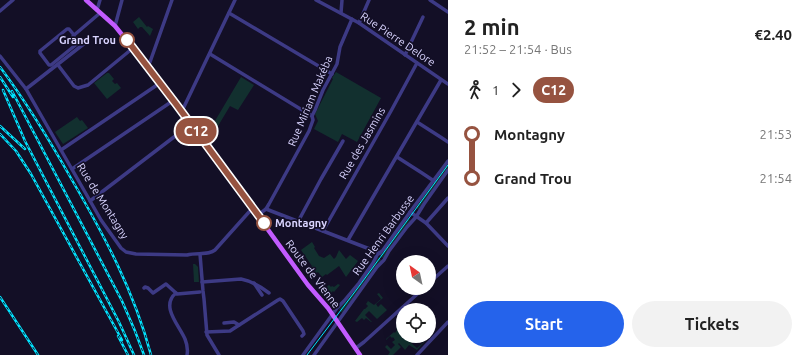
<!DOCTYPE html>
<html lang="en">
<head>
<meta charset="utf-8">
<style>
	:root { --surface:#fff; --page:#f2f2f2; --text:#222; --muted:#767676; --accent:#2563eb }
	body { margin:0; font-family:Ubuntu,sans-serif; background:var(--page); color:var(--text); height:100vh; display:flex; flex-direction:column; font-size:15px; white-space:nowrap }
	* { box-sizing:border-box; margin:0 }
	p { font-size:13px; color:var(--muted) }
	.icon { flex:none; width:22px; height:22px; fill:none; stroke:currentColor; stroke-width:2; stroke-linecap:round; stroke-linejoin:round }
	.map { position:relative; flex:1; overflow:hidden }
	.drawer { display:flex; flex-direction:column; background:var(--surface); width:360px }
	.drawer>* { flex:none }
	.badge { padding:0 8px; border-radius:13px; font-size:14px; line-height:26px }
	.needle { width:26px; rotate:327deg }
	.fabs { position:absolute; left:396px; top:255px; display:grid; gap:8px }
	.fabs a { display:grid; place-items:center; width:40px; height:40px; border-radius:50%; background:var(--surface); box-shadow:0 4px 16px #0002; font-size:20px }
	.map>.badge { position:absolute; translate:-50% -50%; box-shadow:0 0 0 2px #fff }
	.legs { display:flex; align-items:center; gap:6px; height:44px; padding:0 16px; font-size:13px }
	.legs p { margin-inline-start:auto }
	.summary { display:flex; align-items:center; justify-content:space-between; height:68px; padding:0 16px }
	h1 { font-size:22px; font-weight:700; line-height:30px }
	.button { display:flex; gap:8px; margin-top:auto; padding:8px 16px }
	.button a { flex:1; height:46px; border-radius:24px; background:var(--accent); color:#fff; font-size:16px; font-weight:700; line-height:46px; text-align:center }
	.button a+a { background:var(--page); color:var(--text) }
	ul { padding:0 16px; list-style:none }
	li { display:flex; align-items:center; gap:14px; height:44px; font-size:15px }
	li i { display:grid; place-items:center; width:6px; height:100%; margin:0 5px; background:currentColor }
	li i::after { content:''; width:10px; height:10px; margin:-5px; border:3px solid; border-radius:50%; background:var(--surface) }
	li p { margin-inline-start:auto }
	li:first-child i { background:linear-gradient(#0000 50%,currentColor 0) }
	li:last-child i { background:linear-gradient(currentColor 50%,#0000 0) }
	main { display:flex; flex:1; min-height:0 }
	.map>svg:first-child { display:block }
	.green { fill:#12302f }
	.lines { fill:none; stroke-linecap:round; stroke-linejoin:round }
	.minor { stroke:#3d3a85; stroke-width:3.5 }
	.major { stroke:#c25bff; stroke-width:4.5 }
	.tram { stroke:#00e5ff; stroke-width:1 }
	.rail-casing { stroke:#00e5ff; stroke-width:2.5 }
	.rail { stroke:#130f26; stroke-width:1; stroke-dasharray:3; stroke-linecap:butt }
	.line-1-casing { stroke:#fff; stroke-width:9 }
	.line-1 { stroke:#965340; stroke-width:6 }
	.stop-1-dot { fill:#fff; stroke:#965340; stroke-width:2 }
	.labels { text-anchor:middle; stroke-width:3.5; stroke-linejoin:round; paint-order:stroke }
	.street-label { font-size:11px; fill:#d9d4ff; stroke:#130f26 }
	.stop-label { font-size:11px; font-weight:bold; fill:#d9d4ff; stroke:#130f26; text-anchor:end }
</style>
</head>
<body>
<main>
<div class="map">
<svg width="448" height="355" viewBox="0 0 448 355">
	<rect width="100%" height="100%" fill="#130f26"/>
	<g class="green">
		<polygon points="139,17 147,27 148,26 153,29 150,36 142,27 140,27 138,29 133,22"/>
		<polygon points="336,72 381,98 357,142 342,134 338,142 314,129 318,121 315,114 333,79 332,78"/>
		<polygon points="107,73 109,73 114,79 112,81 115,84 117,83 121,88 107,99 94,83"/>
		<polygon points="241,77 254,85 238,110 230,106 212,136 208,139 203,133 212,126"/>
		<polygon points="77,117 80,121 82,120 88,128 63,144 55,132"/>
		<polygon points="448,163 448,169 419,210 415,207"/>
		<polygon points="407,218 411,221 384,259 379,255 384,251"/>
		<polygon points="312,242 315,247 314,248 319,256 324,258 330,254 334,259 336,257 339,250 346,259 350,255 358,261 346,277 339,266 327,275 326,274 322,277 318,272 314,275 313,274 308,277 307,275 313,270 311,267 314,265 312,266 301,250"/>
		<path d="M378 257 382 261 343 314 339 309C352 295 369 274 378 257Z"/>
		<polygon points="193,264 195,264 198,267 199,282 194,282"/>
		<polygon points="338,284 340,285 334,292 333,291 327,297 325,295 323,296 320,292 329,285 331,287 332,286 334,287"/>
		<polygon points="379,293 383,298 376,304 378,307 381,304 387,310 377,319 369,311 365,315 372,322 371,322 366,318 364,320 362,318 357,322 355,321 364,309 365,309 368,306 366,304 368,301 374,305 381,299 377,294"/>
		<path d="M403 316V332L401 334 407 339 410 336H411L413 338 411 340 413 342 411 343 417 348 426 340 417 350 409 345 405 350 399 343 398 344 401 347 393 355H388L390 352 385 347 387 345 391 349 395 345 392 342 395 340 393 337 392 338 390 336 386 340V339L394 332 395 333 397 330 396 328C398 326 398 323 400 321L401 323 403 321 401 319Z"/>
	</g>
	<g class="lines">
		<g class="minor">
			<polyline points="316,0 359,23 448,84"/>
			<polyline points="430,0 448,12"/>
			<polyline points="97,10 100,0"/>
			<polyline points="0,11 13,0"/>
			<polyline points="229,13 332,74"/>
			<polyline points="341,13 342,0"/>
			<polyline points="359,23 369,0"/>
			<polyline points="115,26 122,0"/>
			<polyline points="74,35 69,29 67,29 40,51 40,53 49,65 51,65 78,43 77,41 73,36 100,13"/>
			<polyline points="210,54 312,116"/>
			<polyline points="405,55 423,17"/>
			<path d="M0 56 26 89 101 220 121 248 126 252 136 254 187 255C197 252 207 256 215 250L249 212 253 209"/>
			<polyline points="58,65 74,86 78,88 88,85 133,48"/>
			<polyline points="147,65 150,62 172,0"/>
			<polyline points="26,89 85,43"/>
			<polyline points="182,111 235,0"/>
			<polyline points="417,122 442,138 448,142"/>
			<polyline points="61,150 160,83"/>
			<polyline points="397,157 422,173 434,181"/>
			<polyline points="72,169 174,100"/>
			<polyline points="90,201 191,124"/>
			<polyline points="266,209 380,253"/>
			<polyline points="410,212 426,223 448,246"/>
			<polyline points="258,215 266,209 269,204 309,131 313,120 312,116 315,110 323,90 337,64 340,47 352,19"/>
			<polyline points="300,218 321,179 343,141"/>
			<polyline points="426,223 448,198"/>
			<polyline points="323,231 391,111 417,63"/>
			<polyline points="348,240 441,80"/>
			<polyline points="200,254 203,291 204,299 207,335 219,355"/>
			<path d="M202 282 241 279C252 281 260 286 269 293"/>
			<polyline points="254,283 262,295"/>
			<polyline points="429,283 448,266"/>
			<path d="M144 288 145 287 148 288 153 293 166 284 176 293C160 306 179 325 185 339 187 344 188 350 187 355"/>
			<polyline points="176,293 177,294 200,292"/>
			<polyline points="224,323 234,322 239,325"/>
			<polyline points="206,332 230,331 233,329 278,300 280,299 283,301 303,331 304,334 302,336"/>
			<polyline points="356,348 364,342 424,288"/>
			<polyline points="303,355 337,308 344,301 359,283 373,263 377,255 383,250 413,208 448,161"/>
			<polyline points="314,355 377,267 384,260 389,251 407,227 416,217 424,204 448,170"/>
			<polyline points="417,355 448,322"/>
		</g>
		<polyline class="major" points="86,0 115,26 144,62 182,111 308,285 328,308 360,355"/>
		<polyline class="tram" points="307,355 360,285 448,165"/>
		<g class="rail-casing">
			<g id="rail">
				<path d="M0 67C27 103 50 141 72 180 105 237 134 291 151 355"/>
				<polyline points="0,77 13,97"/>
				<polyline points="3,90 25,141 119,322 134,355"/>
				<polyline points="12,91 122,301 135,331 144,355"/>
				<polyline points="0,126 25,149"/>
				<polyline points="0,134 16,151 31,174 122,340"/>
				<polyline points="0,297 38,355"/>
				<polyline points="118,336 128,355"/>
			</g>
		</g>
		<use href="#rail" class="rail"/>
	</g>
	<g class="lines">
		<g class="line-1-casing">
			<polyline id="line-1" points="127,40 176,104 264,223"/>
		</g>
		<use href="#line-1" class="line-1"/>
	</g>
	<g class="stop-1-dot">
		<circle cx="127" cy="40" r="7"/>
		<circle cx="264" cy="223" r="7"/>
	</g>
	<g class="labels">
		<g class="street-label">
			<text transform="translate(398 39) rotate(34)" y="4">Rue Pierre Delore</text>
			<text transform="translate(310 101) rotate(-67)" y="4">Rue Miriam Makéba</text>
			<text transform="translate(362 143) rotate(-60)" y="4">Rue des Jasmins</text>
			<text transform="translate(103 201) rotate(58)" y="4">Rue de Montagny</text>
			<text transform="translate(383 235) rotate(-54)" y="4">Rue Henri Barbusse</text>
			<text transform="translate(313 274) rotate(53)" y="4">Route de Vienne</text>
		</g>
		<g class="stop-label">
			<text x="116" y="44">Grand Trou</text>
			<text x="275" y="227" text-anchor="start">Montagny</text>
		</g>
	</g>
</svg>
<div class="fabs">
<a><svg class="needle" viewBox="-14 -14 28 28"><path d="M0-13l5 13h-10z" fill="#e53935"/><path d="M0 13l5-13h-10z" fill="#767676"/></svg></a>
<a><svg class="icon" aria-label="locate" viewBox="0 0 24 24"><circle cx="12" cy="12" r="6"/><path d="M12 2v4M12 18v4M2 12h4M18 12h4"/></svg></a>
</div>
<b class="badge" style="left:196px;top:131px;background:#965340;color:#fff">C12</b>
</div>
<section class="drawer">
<div class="summary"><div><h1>2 min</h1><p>21:52 – 21:54 · Bus</p></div><b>€2.40</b></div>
<div class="legs"><svg class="icon" aria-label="walk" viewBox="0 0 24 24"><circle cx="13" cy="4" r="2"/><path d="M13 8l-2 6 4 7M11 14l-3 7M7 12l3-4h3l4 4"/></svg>1<svg class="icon" aria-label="forward" viewBox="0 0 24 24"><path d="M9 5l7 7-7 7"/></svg><b class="badge" style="background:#965340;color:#fff">C12</b></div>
<ul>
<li><i style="color:#965340"></i><b>Montagny</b><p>21:53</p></li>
<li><i style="color:#965340"></i><b>Grand Trou</b><p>21:54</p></li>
</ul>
<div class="button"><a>Start</a><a>Tickets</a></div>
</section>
</main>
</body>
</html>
